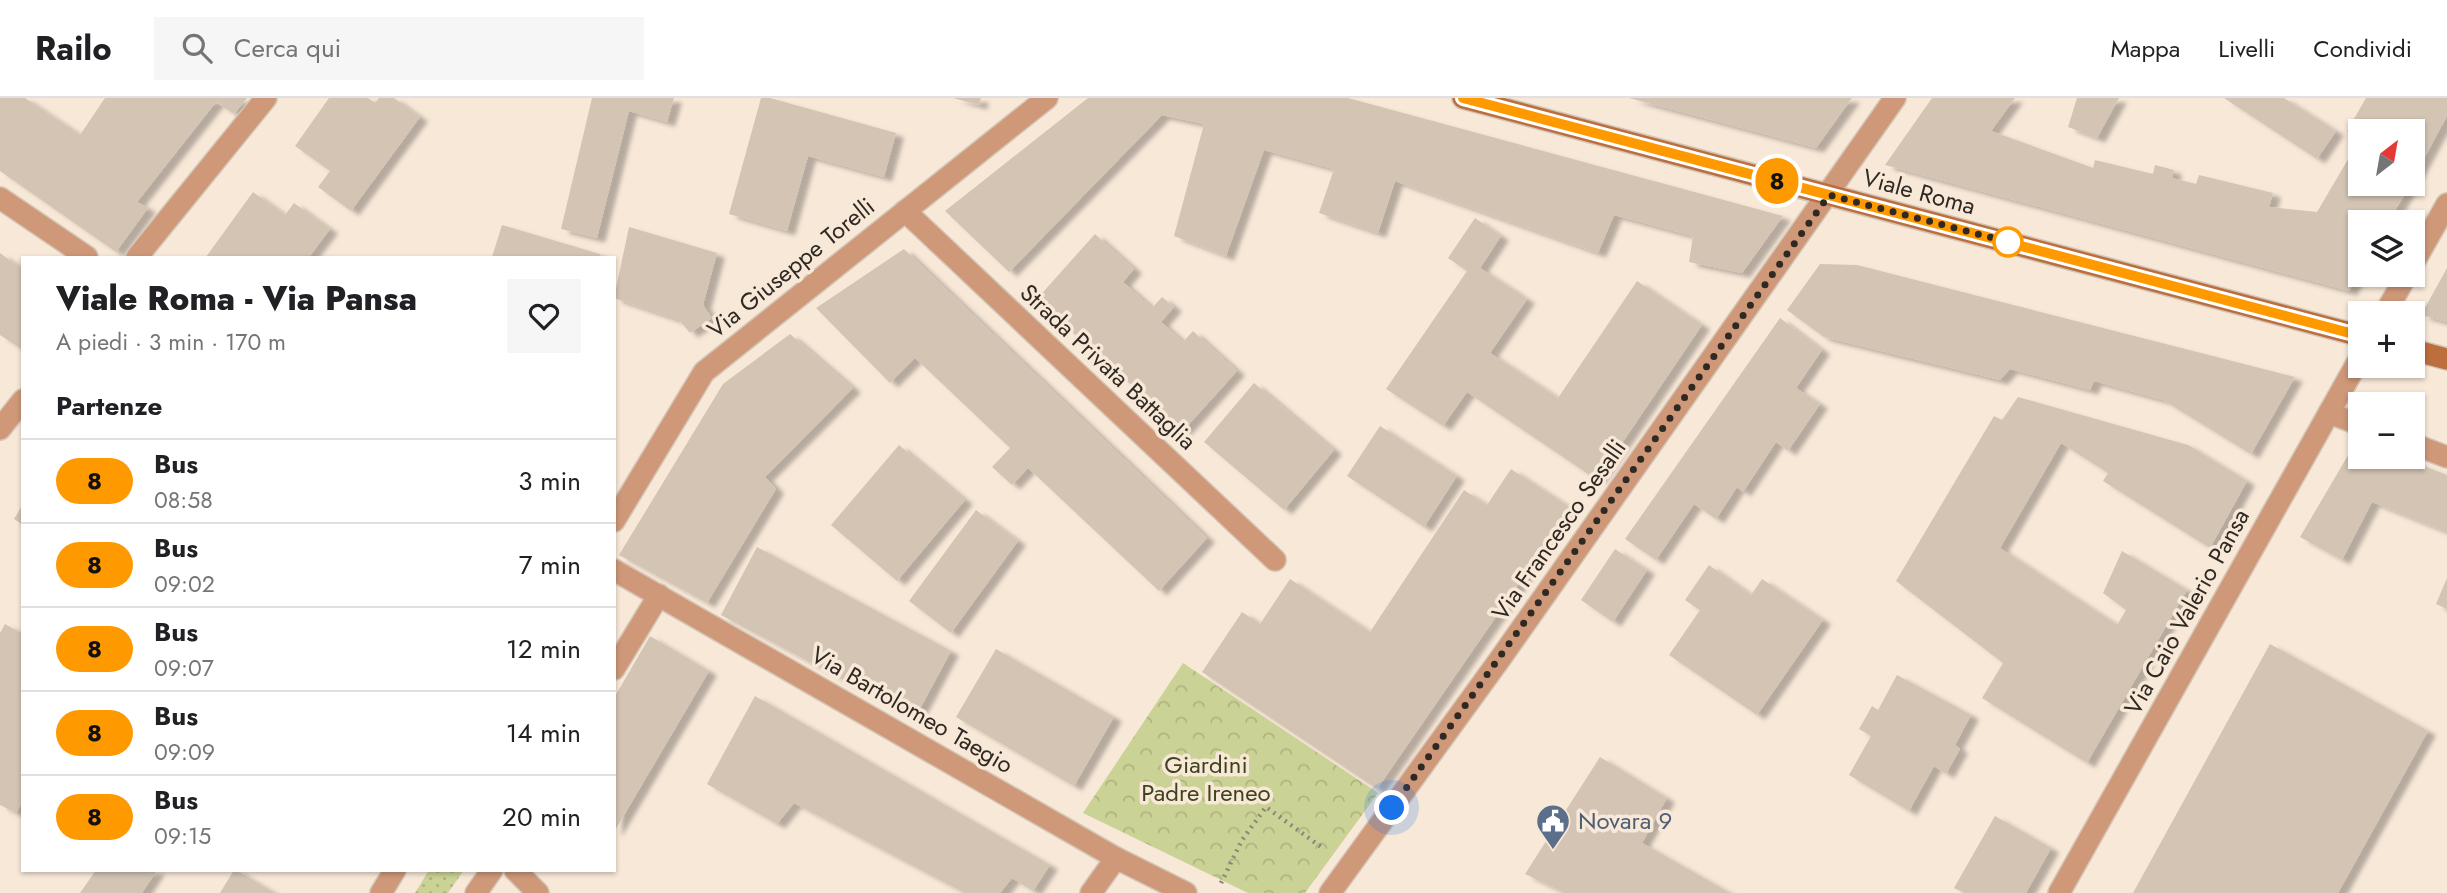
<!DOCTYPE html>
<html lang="it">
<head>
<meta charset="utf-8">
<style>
	:root { --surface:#fff; --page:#f6f6f6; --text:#202124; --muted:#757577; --line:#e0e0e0 }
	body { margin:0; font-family:Jost,sans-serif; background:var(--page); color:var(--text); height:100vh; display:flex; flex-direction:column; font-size:26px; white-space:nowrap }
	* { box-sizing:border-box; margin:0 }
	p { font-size:23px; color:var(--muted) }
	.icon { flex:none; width:38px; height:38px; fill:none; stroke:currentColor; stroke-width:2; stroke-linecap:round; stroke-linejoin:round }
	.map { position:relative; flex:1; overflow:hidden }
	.sheet { position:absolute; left:21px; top:158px; width:595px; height:616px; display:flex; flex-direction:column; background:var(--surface); border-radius:0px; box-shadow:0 2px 5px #0004 }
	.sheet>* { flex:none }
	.badge { padding:0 14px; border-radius:23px; font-size:24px; line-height:46px }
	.needle { width:46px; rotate:31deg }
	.tools { position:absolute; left:2348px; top:21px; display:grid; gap:14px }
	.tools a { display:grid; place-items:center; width:77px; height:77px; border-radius:0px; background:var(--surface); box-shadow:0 2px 5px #0004; font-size:35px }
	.you { position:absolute; width:35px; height:35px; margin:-18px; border:5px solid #fff; border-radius:50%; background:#1a73e8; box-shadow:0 0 0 10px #1a73e833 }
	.map>.badge { position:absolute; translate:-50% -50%; box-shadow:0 0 0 4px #fff }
	h2 { padding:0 35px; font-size:26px; line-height:63px }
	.round { display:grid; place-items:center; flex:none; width:74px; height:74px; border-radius:0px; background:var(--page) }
	.overview { display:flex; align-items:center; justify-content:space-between; height:119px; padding:0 35px }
	h1 { font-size:33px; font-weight:800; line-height:52px }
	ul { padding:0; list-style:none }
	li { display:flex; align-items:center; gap:21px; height:84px; padding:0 35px; border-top:2px solid var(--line) }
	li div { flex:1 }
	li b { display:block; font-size:26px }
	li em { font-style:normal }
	li .badge { min-width:77px; font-weight:700; text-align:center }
	header { display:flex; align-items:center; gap:42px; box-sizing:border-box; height:98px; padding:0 35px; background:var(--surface); border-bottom:2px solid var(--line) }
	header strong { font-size:33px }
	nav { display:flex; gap:38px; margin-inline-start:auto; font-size:24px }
	.search { width:490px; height:63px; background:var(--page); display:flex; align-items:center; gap:18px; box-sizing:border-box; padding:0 24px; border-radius:0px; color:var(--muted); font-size:26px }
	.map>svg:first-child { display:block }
	.grass { fill:url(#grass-dots) }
	.park { fill:url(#park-crowns) }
	.building { fill:#d3c4b4; filter:url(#shadow) }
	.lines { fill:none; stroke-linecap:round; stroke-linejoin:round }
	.street-casing { stroke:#d4c6b7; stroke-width:24 }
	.secondary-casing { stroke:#d4c6b7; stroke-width:24 }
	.path { stroke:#90857b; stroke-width:4.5; stroke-dasharray:2 5; stroke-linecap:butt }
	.street { stroke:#ce9879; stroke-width:21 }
	.secondary { stroke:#bc6e3c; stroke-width:21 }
	.line-casing { stroke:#fff; stroke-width:16 }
	.line { stroke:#f90; stroke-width:10 }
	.walk { stroke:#2f2923; stroke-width:7; stroke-dasharray:0 12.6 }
	.stop-dot { fill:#fff; stroke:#f90; stroke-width:3.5 }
	.labels { text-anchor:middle; stroke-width:7; stroke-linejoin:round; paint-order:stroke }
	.street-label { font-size:24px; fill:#2f2923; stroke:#f8e8d8 }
	.park-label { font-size:24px; fill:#3f431d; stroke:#f8e8d8 }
	.service-label { font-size:24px; fill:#4e5e75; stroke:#f8e8d8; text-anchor:start }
</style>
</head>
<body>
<header>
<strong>Railo</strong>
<div class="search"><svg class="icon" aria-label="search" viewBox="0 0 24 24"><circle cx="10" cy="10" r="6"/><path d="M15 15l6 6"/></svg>Cerca qui</div>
<nav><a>Mappa</a><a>Livelli</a><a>Condividi</a></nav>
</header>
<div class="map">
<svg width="2447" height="795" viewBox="0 0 2447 795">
	<defs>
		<pattern id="grass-dots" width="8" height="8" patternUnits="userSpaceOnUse" patternTransform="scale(1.75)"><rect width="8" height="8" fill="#cbd295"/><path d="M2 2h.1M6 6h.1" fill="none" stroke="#afb480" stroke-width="1.8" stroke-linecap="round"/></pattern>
		<pattern id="park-crowns" width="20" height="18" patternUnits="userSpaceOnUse" patternTransform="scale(1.75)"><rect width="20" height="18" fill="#cbd295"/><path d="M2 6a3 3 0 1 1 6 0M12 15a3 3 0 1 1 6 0" fill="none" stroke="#afb480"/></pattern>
		<filter id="shadow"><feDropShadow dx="8" dy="4.5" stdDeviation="2" flood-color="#0004"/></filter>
	</defs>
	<rect width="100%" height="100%" fill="#f8e8d8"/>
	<polygon class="grass" points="429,772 464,772 448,795 415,795"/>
	<polygon class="park" points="1183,565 1378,695 1305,795 1248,795 1083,715"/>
	<g class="building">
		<polygon points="0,0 25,0 80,37 105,0 247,0 234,16 216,4 137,104 148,110 116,154 0,73"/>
		<polygon points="329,0 368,0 375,5 379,0 394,0 420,19 351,113 318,89 330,73 295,48"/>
		<polygon points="592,0 674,0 667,24 629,13 597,140 561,131"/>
		<polygon points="761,0 770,0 896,35 884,79 808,58 787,133 729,116"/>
		<polygon points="953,0 981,0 979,7"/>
		<polygon points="1088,0 1348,0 1783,118 1742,175 1689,164 1693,138 1614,117 1598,155 1395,83 1378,135 1319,115 1334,71 1264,52 1226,158 1174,138 1204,26 1162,17 1009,174 945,113"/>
		<polygon points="1629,0 1852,0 1816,50"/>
		<polygon points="1932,0 2015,0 1991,33 2093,70 2095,62 2153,76 2155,67 2174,72 2172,80 2196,86 2199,77 2273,95 2269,109 2317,114 2360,41 2347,33 2366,0 2447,0 2447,18 2413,81 2413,33 2361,33 2361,86 2411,86 2388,124 2361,124 2361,172 2349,193 1885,67"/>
		<polygon points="2077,0 2119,0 2097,40 2068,29"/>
		<polygon points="2224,0 2284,0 2336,33 2317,61"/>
		<polygon points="253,94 285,117 294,105 330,131 309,159 206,159"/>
		<polygon points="1475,120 1501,138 1480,170 1527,201 1490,255 1558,300 1637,183 1702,227 1597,382 1467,294 1443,328 1386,291 1467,173 1448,160"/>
		<polygon points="502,127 600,156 600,159 492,159"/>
		<polygon points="629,129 717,155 703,207 712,220 690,235 679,222 614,200"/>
		<polygon points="1095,136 1134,171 1123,184 1152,210 1162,199 1174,209 1161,224 1183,244 1193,233 1237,273 1183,333 1036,202"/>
		<polygon points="904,151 1207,440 1159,493 1028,370 1012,387 992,369 1010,350 915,260 890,285 816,210"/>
		<polygon points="0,155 23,172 23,252 0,237"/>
		<polygon points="1820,166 1857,167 2295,279 2251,356 2163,302 2094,283 2090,292 2010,271 2000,282 1824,239 1787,212"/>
		<polygon points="2447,170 2447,224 2421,217"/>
		<polygon points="1780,220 1822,252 1796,290 1820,306 1788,353 1776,344 1743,394 1737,389 1716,421 1694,406 1656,462 1625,441"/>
		<polygon points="790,236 853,290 765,379 776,391 707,505 619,457 723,286"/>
		<polygon points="1254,285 1334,352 1284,412 1204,344"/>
		<polygon points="2018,299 2188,347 2247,383 2210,450 2103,383 2108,375 2061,345 2000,450 2117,527 2126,512 2103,495 2122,453 2187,492 2087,665 1982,600 2003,565 1896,483 1994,318 2002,322"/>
		<polygon points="1380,328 1457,378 1424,429 1347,378"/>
		<polygon points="2357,342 2361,344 2361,359 2400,359 2447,377 2447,434 2372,404 2342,462 2300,439"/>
		<polygon points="899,347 965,402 897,483 831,427"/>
		<polygon points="1511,371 1571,410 1377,691 1202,574 1242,514 1260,526 1290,481 1370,534 1464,392 1487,407"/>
		<polygon points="23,406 23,427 14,421"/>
		<polygon points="976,412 1018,443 951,535 909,503"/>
		<polygon points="757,449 951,553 915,620 721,517"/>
		<polygon points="1615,451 1647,472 1613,524 1581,502"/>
		<polygon points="1709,467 1751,497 1762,481 1823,522 1757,617 1669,557 1700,512 1685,502"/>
		<polygon points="2447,480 2447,511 2436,506"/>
		<polygon points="5,526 23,536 23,703 16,715 0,707 0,535"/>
		<polygon points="650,538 709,573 614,734 614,600"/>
		<polygon points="2270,546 2428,633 2338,795 2133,795"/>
		<polygon points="996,551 1114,619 1074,688 956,619"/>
		<polygon points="1897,577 1971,617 1955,647 1960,651 1946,676 1934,668 1909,713 1849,677 1871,638 1859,631 1872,608 1878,612"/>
		<polygon points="755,598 1050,767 1033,793 1012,780 1000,795 965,795 794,705 777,726 707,686"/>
		<polygon points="1600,659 1667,700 1642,745 1730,795 1565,795 1525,776"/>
		<polygon points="1995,718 2051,750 2026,795 1964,795 1954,790"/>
		<polygon points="96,772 157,772 142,795 80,795"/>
		<polygon points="234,772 236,772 275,795 220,795"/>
	</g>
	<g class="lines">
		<g class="street-casing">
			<g id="street">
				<polyline points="0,100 87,159"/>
				<polyline points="905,113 1275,462"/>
				<polyline points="137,159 266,0"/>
				<polyline points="2413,166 2447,106"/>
				<polyline points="2385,215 2407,177"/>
				<polyline points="2329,315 2361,327"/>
				<polyline points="0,331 23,302"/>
				<polyline points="2413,346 2447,359"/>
				<polyline points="614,423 704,274 1047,0"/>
				<polyline points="614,472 1116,760 1186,795"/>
				<polyline points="614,571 659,497"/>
				<polyline points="515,772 538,795"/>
				<polyline points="381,795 395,772"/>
				<polyline points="476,795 492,772"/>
				<polyline points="1091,795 1116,760"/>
				<polyline points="1330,795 1500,561 1895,0"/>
				<polyline points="2059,795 2361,258"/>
			</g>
		</g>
		<g class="secondary-casing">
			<g id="secondary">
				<polyline points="1463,0 2361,238"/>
				<polyline points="2413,252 2447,261"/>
			</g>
		</g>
		<polyline class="path" points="1221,785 1242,742 1266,709 1324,751"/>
		<use href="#street" class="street"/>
		<use href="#secondary" class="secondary"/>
	</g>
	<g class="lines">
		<g class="line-casing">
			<polyline id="line" points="1463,0 2361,238"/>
		</g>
		<use href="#line" class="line"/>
		<polyline class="walk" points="1392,710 1829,97 2016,146 2008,144"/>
	</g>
	<defs>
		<g id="civic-pin" transform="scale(1.75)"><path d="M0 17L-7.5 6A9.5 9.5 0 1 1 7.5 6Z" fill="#5c6f8a" stroke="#f8e8d8"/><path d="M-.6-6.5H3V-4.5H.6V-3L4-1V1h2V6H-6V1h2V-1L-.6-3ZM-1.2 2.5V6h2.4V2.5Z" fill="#fff"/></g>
	</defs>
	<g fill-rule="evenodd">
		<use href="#civic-pin" x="1553" y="723"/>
	</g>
	<circle class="stop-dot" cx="2008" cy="144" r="14"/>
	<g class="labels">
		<g class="street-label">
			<text transform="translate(1919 94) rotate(15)" y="8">Viale Roma</text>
			<text transform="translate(791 170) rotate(-39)" y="8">Via Giuseppe Torelli</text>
			<text transform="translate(1108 269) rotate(43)" y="8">Strada Privata Battaglia</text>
			<text transform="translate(1559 432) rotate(-55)" y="8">Via Francesco Sesalli</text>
			<text transform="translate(2187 514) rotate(-61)" y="8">Via Caio Valerio Pansa</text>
			<text transform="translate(912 612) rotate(30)" y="8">Via Bartolomeo Taegio</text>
		</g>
		<g class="park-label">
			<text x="1206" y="675">Giardini<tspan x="1206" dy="28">Padre Ireneo</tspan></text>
		</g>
		<g class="service-label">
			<text x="1578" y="731">Novara 9</text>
		</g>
	</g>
</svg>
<div class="tools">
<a><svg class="needle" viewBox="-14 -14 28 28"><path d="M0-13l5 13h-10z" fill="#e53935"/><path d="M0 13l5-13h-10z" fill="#757577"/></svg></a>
<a><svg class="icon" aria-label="layers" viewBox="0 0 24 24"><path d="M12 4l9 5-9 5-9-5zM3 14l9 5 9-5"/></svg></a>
<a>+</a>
<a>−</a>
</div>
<div class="you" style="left:1392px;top:710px"></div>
<b class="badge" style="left:1777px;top:83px;background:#f90;color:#111">8</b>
<section class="sheet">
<div class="overview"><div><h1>Viale Roma - Via Pansa</h1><p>A piedi · 3 min · 170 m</p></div><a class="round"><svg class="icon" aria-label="heart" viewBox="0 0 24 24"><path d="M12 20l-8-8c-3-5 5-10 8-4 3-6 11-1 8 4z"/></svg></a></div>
<h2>Partenze</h2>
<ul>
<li><span class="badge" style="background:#f90;color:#111">8</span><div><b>Bus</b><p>08:58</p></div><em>3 min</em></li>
<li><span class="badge" style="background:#f90;color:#111">8</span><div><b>Bus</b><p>09:02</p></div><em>7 min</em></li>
<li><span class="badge" style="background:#f90;color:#111">8</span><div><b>Bus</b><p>09:07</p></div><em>12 min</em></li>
<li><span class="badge" style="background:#f90;color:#111">8</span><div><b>Bus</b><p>09:09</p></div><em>14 min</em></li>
<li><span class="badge" style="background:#f90;color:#111">8</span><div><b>Bus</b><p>09:15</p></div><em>20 min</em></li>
</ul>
</section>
</div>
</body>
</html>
